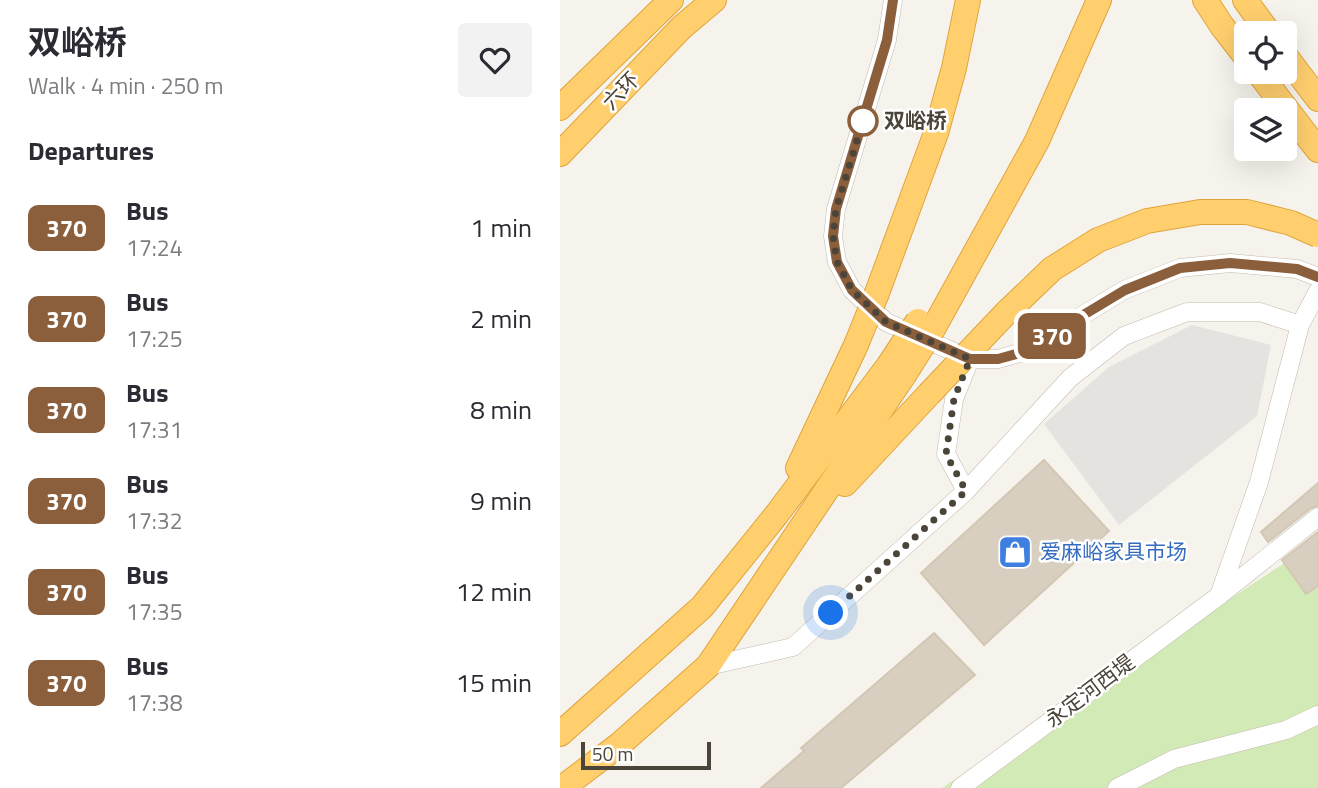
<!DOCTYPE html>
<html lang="en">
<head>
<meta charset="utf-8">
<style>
	:root { --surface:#fff; --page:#f2f2f3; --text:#2b2b33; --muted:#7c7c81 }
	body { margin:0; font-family:"Titillium Web","Noto Sans SC",sans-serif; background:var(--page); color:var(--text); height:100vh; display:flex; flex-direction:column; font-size:26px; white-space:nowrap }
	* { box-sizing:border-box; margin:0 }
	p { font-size:23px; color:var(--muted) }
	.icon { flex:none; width:38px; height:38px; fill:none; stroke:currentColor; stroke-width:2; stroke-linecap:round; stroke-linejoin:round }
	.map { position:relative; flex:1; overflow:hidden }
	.sheet { display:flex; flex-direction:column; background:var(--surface); width:560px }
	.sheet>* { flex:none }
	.badge { padding:0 14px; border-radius:10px; font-size:24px; line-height:46px }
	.fabs { position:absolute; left:674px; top:21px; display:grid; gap:14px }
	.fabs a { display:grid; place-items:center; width:63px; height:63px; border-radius:7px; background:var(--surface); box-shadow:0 7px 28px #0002; font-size:35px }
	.scale { position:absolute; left:21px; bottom:18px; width:130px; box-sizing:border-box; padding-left:7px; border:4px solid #4b4439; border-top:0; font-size:19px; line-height:24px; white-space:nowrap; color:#4b4439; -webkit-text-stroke:5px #fff; paint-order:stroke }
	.you { position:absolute; width:35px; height:35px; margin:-18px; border:5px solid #fff; border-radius:50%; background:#1a73e8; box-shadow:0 0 0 10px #1a73e833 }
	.map>.badge { position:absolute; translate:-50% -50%; box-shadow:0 0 0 4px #fff }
	h2 { padding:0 28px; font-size:26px; line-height:63px }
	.round { display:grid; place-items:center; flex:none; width:74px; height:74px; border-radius:7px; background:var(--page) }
	.head { display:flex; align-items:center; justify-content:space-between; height:119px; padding:0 28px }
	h1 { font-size:33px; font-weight:700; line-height:52px }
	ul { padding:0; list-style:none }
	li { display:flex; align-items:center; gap:21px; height:91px; padding:0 28px }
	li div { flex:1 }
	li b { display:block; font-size:26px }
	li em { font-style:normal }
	li .badge { min-width:77px; font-weight:700; text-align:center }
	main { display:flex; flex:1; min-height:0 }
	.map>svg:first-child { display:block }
	.green { fill:#d2eab5 }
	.parking { fill:#e5e3e0 }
	.building { fill:#d8cfc1; stroke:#d3c7b4; stroke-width:2 }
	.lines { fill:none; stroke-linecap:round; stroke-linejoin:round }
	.minor-casing { stroke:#c2bbae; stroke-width:19 }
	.highway-casing { stroke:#e0a43c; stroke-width:26 }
	.minor { stroke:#fff; stroke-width:18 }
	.highway { stroke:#ffcf6e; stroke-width:24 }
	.highway-bridge-casing { stroke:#e0a43c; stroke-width:26; stroke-linecap:butt }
	.highway-bridge { stroke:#ffcf6e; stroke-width:24 }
	.line-casing { stroke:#fff; stroke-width:16 }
	.line { stroke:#8b5e3c; stroke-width:10 }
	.walk { stroke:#4b4439; stroke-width:7; stroke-dasharray:0 12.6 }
	.stop-dot { fill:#fff; stroke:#8b5e3c; stroke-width:3.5 }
	.labels { text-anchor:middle; stroke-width:5; stroke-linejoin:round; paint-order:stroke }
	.street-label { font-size:21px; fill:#4b4439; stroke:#fff }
	.stop-label { font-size:21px; font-weight:bold; fill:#4b4439; stroke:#fff; text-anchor:start }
	.shop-label { font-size:21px; fill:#366cbe; stroke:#fff; text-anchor:start }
</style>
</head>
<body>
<main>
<section class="sheet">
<div class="head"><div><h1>双峪桥</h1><p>Walk · 4 min · 250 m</p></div><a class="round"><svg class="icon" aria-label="heart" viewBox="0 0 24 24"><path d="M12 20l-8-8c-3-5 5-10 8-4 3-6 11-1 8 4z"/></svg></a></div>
<h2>Departures</h2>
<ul>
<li><span class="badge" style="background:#8b5e3c;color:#fff">370</span><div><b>Bus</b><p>17:24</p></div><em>1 min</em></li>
<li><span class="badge" style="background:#8b5e3c;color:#fff">370</span><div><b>Bus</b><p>17:25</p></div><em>2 min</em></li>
<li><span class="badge" style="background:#8b5e3c;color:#fff">370</span><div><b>Bus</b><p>17:31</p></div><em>8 min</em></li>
<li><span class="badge" style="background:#8b5e3c;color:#fff">370</span><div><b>Bus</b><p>17:32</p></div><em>9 min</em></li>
<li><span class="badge" style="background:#8b5e3c;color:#fff">370</span><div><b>Bus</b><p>17:35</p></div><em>12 min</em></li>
<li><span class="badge" style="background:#8b5e3c;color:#fff">370</span><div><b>Bus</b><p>17:38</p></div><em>15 min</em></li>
</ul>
</section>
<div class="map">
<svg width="758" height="788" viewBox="0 0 758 788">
	<rect width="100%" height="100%" fill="#f6f3ec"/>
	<polygon class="green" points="758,541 758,788 382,788"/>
	<polygon class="parking" points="632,325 711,345 697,416 559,525 484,424 549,367"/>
	<g class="building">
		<polygon points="484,460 549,531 424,645 361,573"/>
		<polygon points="758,483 758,506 751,508 708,542 701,532"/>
		<polygon points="758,532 758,586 746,594 722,560"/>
		<polygon points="374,633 415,675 281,788 201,788 244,751 241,748"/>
	</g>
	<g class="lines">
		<g class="minor-casing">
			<g id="minor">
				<polyline points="333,0 327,40 276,209 273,236 277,262 292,290 326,322 410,359 438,359 474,349 505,326 564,290 620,268 670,263 737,269 758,277"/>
				<polyline points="406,491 386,454 394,399 410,359"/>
				<polyline points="660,593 699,482 740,325 758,291"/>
				<polyline points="148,666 233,647 406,491 510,378 564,336 627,312 700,312 740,325"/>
				<polyline points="400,788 660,595 758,517"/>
				<polyline points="557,788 614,759 726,730 758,715"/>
			</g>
		</g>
		<g class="highway-casing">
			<g id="highway">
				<polyline points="645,0 662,26 686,57"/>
				<polyline points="685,0 709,33"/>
				<polyline points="724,54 758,99"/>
				<polyline points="698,72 758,150"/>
				<polyline points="0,108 111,0"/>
				<polyline points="0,154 122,27 154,0"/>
				<polyline points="317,293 376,133 394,68 408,0"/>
				<polyline points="373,329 477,141 539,0"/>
				<polyline points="238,468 296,345"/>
				<polyline points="285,484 369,394"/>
				<polyline points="0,734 142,607 217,514 329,365"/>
				<polyline points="2,788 59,745 148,666 344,375"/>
			</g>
		</g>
		<use href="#minor" class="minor"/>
		<use href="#highway" class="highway"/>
		<g class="highway-bridge-casing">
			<g id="highway-bridge">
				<polyline points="296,345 317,293"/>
				<polyline points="329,365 358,321"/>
				<polyline points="344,375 373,329"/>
				<polyline points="369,394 446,313 492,269 538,240 587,221 640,212 687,212 731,223 758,235"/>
			</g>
		</g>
		<use href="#highway-bridge" class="highway-bridge"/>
	</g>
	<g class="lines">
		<g class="line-casing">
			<polyline id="line" points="333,0 327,40 276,209 273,236 277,262 292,290 326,322 410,359 438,359 474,349 505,326 565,290 620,268 670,263 737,269 758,277"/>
		</g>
		<use href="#line" class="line"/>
		<polyline class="walk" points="271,613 406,491 386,454 394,399 410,359 326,322 292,290 277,262 273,236 276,209 303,121"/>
	</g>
	<defs>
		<g id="shop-square" transform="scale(1.75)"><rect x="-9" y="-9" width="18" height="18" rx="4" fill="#3f7fe0" stroke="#fff"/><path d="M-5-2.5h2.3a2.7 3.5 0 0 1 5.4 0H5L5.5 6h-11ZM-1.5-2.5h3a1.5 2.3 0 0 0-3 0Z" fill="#fff"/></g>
	</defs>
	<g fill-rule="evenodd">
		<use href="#shop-square" x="455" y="552"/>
	</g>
	<circle class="stop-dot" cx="303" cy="121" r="14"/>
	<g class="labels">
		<g class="street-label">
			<text transform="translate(61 91) rotate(-46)" y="7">六环</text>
			<text transform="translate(530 691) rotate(-37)" y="7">永定河西堤</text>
		</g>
		<g class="stop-label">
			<text x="324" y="128">双峪桥</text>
		</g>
		<g class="shop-label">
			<text x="480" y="559">爱麻峪家具市场</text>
		</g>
	</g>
</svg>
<div class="fabs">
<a><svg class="icon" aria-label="locate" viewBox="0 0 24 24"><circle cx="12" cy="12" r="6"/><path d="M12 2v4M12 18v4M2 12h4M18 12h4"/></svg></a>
<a><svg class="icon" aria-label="layers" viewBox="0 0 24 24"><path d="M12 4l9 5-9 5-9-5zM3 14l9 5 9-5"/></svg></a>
</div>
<div class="scale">50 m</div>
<div class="you" style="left:271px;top:613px"></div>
<b class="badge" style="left:492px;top:336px;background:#8b5e3c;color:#fff">370</b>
</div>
</main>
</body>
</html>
